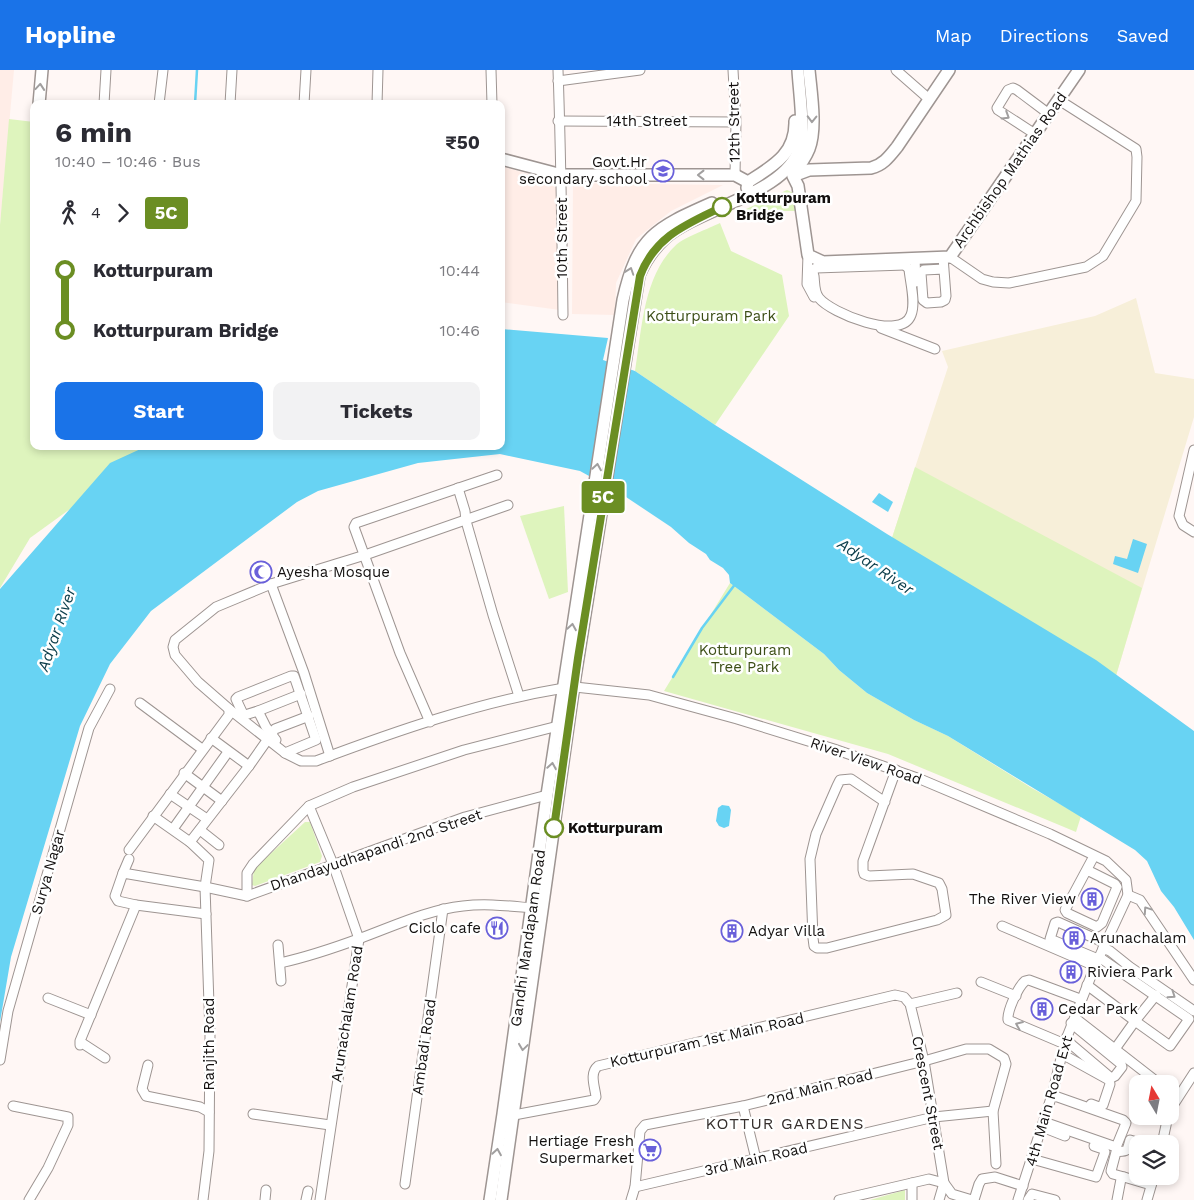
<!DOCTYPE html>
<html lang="en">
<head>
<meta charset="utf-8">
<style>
	:root { --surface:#fff; --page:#f2f2f3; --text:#2b2b33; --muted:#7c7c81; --accent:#1a73e8 }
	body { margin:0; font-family:"Work Sans",sans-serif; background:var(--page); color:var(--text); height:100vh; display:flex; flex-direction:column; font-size:19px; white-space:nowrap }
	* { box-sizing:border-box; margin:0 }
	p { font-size:16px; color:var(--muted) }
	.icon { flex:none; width:28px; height:28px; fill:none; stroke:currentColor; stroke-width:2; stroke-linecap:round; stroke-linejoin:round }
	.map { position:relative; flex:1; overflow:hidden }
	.drawer { position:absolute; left:30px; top:30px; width:475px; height:350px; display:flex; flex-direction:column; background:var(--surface); border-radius:10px; box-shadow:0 2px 8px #0003 }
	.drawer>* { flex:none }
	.badge { padding:0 10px; border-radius:4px; font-size:18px; line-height:32px }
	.needle { width:32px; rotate:350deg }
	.tools { position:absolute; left:1129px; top:1005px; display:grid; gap:10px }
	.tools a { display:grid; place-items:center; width:50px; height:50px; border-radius:10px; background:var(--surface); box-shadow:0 2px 8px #0003; font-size:25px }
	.map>.badge { position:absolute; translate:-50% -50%; box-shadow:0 0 0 2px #fff }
	.legs { display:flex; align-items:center; gap:8px; height:55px; padding:0 25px; font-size:16px }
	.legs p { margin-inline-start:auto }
	.overview { display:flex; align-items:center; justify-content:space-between; height:85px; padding:0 25px }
	h1 { font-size:28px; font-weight:700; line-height:38px }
	.cta { display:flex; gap:10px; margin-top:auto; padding:10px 25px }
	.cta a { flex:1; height:58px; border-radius:10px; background:var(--accent); color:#fff; font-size:20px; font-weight:700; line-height:58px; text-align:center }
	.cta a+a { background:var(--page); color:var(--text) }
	ul { padding:0 25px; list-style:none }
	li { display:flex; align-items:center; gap:18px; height:60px; font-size:19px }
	li i { display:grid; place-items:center; width:8px; height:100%; margin:0 6px; background:currentColor }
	li i::after { content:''; width:12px; height:12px; margin:-6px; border:4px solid; border-radius:50%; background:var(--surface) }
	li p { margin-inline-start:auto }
	li:first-child i { background:linear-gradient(#0000 50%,currentColor 0) }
	li:last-child i { background:linear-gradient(currentColor 50%,#0000 0) }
	header { display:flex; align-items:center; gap:30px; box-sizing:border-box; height:70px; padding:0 25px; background:var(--accent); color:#fff }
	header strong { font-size:24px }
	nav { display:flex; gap:28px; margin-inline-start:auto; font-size:18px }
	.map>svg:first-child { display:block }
	.commercial { fill:#f7efd9 }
	.built { fill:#ffede7 }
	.green { fill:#def4bd }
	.water { fill:#68d3f3 }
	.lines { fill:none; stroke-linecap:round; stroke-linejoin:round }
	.stream { stroke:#68d3f3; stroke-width:2.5 }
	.street-casing { stroke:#9e9592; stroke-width:11 }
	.secondary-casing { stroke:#9e9592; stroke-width:14 }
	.street { stroke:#fff; stroke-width:9 }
	.secondary { stroke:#fff; stroke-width:11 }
	.oneway { stroke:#a19f9f }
	.line-1-casing { stroke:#fff; stroke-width:11 }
	.line-1 { stroke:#6b8e23; stroke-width:8 }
	.stop-1-dot { fill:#fff; stroke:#6b8e23; stroke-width:2.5 }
	.labels { text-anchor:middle; stroke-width:5; stroke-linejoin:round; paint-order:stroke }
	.street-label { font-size:15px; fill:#13100f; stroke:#fff }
	.poi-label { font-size:15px; fill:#13100f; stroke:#fff; text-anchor:start }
	.stop-label { font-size:15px; font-weight:bold; fill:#13100f; stroke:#fff; text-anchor:start }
	.park-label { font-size:15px; fill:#3c4e16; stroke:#fff }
	.water-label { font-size:16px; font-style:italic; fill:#0f404d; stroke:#fff }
	.neighbourhood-label { font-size:16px; letter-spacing:1px; fill:#352e2c; stroke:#fff }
</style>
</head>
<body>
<header>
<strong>Hopline</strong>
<nav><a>Map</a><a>Directions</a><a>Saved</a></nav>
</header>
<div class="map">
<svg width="1194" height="1130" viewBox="0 0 1194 1130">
	<rect width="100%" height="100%" fill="#fff7f5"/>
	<polygon class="commercial" points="1136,228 1155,303 1194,309 1194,347 1115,609 890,474 948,297 942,281 1095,246"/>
	<g class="built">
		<polygon points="0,0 14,0 0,155"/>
		<polygon points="501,96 561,114 560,240 501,232"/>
		<polygon points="573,113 723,115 671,141 636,169 616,213 615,245 572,244"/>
	</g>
	<g class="green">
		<polygon points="9,49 34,52 34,376 157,376 30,468 0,518 0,155"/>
		<polygon points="787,120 798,125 799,141 742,141"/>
		<path d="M720 153 731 181 782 205 789 246 715 355 635 301C642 259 643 206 676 175 683 168 710 158 720 153Z"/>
		<polygon points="915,397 1142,518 1115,609 890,474"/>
		<polygon points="564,436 568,522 549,529 520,446"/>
		<polygon points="730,513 824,584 839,600 867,623 914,650 948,666 1030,717 1081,746 1076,762 888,684 664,621"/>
		<polygon points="305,752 310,752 322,786 320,792 255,816 252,815 254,799"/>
		<polygon points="905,1120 905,1130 870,1130"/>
	</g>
	<g class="water">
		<polygon points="501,259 608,268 603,290 635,301 715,355 887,464 1096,590 1194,661 1194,870 1174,837 1161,821 1147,791 1135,780 948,666 914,650 867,623 839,600 824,584 730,513 729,505 723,498 710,490 706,484 689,473 671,457 620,423 580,401 500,384 418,393 318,421 297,432 151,541 110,594 80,656 11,887 0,952 0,519 110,393 147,376 501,376"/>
		<polygon points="879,423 893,432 888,442 872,432"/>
		<polygon points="1133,469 1147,474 1138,503 1113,494 1115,486 1127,489"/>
		<polygon points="722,735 729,736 731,740 729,756 724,758 719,756 716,751 718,738"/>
	</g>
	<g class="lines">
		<g class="stream">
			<polyline points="195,34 197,0"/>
			<polyline points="673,607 702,558 736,513"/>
		</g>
		<g class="street-casing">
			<g id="street">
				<polyline points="491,0 492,34"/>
				<path d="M558 0C561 82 562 163 563 245"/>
				<polyline points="733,0 736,52 735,105"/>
				<polyline points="896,0 929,29"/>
				<polyline points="558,11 640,0"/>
				<polyline points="104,34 106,0"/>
				<polyline points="159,34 163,0"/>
				<polyline points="230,34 232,0"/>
				<polyline points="304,34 306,0"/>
				<polyline points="377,34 378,0"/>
				<polyline points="558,51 736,52"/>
				<polyline points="1035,64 998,40 997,38 1008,20 1013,18 1017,20 1049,44"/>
				<polyline points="808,185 807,214 814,227"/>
				<polyline points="943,187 946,226 945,230 941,232 927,233 923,230 921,203 924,200 944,199"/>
				<polyline points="950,187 982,209 993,212 1009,213 1086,197 1103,186 1136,131 1137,87 1136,79 1059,30"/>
				<polyline points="915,189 916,212"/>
				<path d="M808 200 814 206C815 214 814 222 819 228 831 243 901 272 911 245 916 232 910 212 909 199L905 195 904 190"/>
				<polyline points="813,204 814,199 816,198 905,195"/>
				<polyline points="881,258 935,279"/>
				<polyline points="1194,380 1179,446 1183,455 1194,462"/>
				<polyline points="458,418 465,441 466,451 493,545 519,626"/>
				<path d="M508 435 365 485 271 514 216 537 175 570 173 577 175 585 198 612 229 639 285 683 301 691H316C396 661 479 632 564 618"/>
				<polyline points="271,514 304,603 330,686"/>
				<polyline points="575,617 649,625 737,649 834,679 920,709 1050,764 1106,791 1126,810 1128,825 1095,896 1065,972 1052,1025 1018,1130"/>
				<polyline points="140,633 202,679"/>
				<polyline points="258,641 301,624"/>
				<polyline points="430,652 400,583 354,457 356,453 497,405"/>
				<polyline points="211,668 249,696"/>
				<polyline points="276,670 266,657 258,641 245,645 243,644 236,629 238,627 291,606 294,606 316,670 285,683"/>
				<polyline points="184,703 222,731"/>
				<polyline points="170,724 207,749"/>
				<polyline points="885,732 851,709 840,710 837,716 816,764 810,789 813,868 814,876 817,878 827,878 937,850 946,845 942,819 939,813 913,804 869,806 864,804 863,800 863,791 896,700"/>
				<polyline points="309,736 333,794 359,869 320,1130"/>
				<polyline points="153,746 190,772 209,790 205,817 210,964 209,1081 203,1130"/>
				<polyline points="173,759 228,682"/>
				<polyline points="200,760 219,775"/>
				<polyline points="190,772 249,696 275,659 309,646"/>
				<polyline points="129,780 229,645 229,639"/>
				<polyline points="1087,800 1115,814 1117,817 1102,853 1097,857 1067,843 1065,840 1094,786"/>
				<polyline points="123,803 129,789"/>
				<polyline points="1128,825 1140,830 1194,910"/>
				<polyline points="247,826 247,803 253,794 309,736 353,717 464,680 558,656"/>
				<polyline points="206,844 136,835 118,831 115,826 123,803 205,817 247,826 465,747 547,725"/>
				<polyline points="1002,856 1095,896"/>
				<polyline points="278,875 281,911"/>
				<polyline points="1103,878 1110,881 1130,897 1194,941"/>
				<polyline points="1099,887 1189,949 1170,976 1135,951 1115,979"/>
				<polyline points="1098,889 1050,869 1055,853 1058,852 1105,873"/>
				<path d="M280 893C307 887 334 878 361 868 394 856 427 840 463 836 486 833 509 836 532 838"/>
				<polyline points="981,912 1016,926"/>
				<polyline points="1087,915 1135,951 1156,925"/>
				<polyline points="48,928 91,945"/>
				<polyline points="910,934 957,923"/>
				<polyline points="1075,948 1156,1011"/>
				<polyline points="1066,968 1072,975 1111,1008 1115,1006 1122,997 1121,994 1071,953"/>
				<path d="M1065 972H1060L1008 950C1007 941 1018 917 1025 911L1029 910 1080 929"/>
				<polyline points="1062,984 1109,1010 1110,1014 1103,1035 1099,1037 1091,1034"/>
				<polyline points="105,988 82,973 80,975 80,971 136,835"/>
				<polyline points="0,990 8,941 89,658 110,619"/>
				<polyline points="148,995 142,1019 146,1026 200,1037 209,1042"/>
				<polyline points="13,1036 68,1047 68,1055 48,1098 29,1130"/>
				<polyline points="743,1036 756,1089"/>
				<polyline points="1170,1040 1194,1003"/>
				<polyline points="253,1044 330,1055"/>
				<path d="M508 1044 514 1045 594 1030 596 1027C595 1017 589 1003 598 996L895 925 904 927 910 934 924 991 944 1113 939 1130"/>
				<polyline points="1044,1052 1113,1076 1117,1075 1126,1053 1123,1050 1052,1025"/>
				<polyline points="1042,1057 1065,1066"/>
				<polyline points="1162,1074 1168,1046"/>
				<polyline points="1032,1089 1096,1107 1105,1082 1103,1079 1094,1076"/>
				<path d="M1124 1107 1113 1104 1111 1101 1116 1082C1128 1080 1126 1084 1130 1070L1143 1074"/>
				<polyline points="405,1114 443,839"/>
				<polyline points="635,1117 934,1047 993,1041"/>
				<polyline points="265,1130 266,1120"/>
				<polyline points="306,1130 308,1121"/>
				<polyline points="631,1130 635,1117 640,1061 645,1055 743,1036 924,991 966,979 989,979 1004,988 1006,994 993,1041 996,1094"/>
				<polyline points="839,1130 929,1109 944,1113 952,1124 972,1130"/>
				<polyline points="912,1130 912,1113"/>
				<polyline points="974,1130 979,1114 982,1109 995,1107 1023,1116"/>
				<polyline points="1028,1130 1032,1124 1055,1130"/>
				<polyline points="1117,1130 1121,1109 1124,1107 1151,1115"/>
				<polyline points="1147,1130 1154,1106"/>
			</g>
		</g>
		<g class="secondary-casing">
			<g id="secondary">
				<path d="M949 0 897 77C889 87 883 95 871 98L809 100 793 106 798 116 808 185 823 192 950 187 1079 0"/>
				<polyline points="39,34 42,0"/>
				<polyline points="501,89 562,105 735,105 748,112"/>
				<path d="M793 105C799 97 805 89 809 79 817 58 811 22 809 0"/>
				<path d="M747 118 748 112C773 96 796 84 795 51"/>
				<path d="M490 1130 503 1044 547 725 623 230C637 167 655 158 712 133"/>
				<path d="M501 1130 575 607 639 205C645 191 653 179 665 168 700 137 788 124 800 76 805 59 799 20 798 0"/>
			</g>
		</g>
		<use href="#street" class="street"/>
		<use href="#secondary" class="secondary"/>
	</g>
	<defs><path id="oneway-chevron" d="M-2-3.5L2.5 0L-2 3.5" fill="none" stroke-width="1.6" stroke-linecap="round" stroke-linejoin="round" transform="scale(1.25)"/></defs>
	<g class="oneway">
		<use href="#oneway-chevron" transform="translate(40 17) rotate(-85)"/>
		<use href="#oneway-chevron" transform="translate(1006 46) rotate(32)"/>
		<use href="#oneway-chevron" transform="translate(812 49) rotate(91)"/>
		<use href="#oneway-chevron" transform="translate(701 105) rotate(180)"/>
		<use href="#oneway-chevron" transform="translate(630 201) rotate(-71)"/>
		<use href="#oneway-chevron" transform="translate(597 397) rotate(-81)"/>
		<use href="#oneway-chevron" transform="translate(572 557) rotate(-81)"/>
		<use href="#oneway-chevron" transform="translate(552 696) rotate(-81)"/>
		<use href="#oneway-chevron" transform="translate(1147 840) rotate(-124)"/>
		<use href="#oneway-chevron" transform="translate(1172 925) rotate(34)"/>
		<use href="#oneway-chevron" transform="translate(1019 955) rotate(-157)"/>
		<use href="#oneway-chevron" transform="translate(523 977) rotate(98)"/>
		<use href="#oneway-chevron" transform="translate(497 1082) rotate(-81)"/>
	</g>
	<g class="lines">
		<g class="line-1-casing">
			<path id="line-1" d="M554 758 578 588 640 206C655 166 687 154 722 137"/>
		</g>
		<use href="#line-1" class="line-1"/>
	</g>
	<defs>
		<g id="school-ring" transform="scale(1.125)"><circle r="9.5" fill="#fff" stroke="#6960da" stroke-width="1.5"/><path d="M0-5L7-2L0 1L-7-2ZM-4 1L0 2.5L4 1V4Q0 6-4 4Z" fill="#6960da"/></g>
		<g id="mosque-ring" transform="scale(1.125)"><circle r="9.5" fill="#fff" stroke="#6960da" stroke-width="1.5"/><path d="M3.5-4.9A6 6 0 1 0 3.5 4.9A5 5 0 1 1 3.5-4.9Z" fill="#6960da"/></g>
		<g id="building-ring" transform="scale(1.125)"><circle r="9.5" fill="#fff" stroke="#6960da" stroke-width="1.5"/><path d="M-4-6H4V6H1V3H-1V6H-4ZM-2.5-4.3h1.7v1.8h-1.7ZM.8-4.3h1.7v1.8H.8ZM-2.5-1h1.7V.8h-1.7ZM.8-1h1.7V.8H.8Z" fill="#6960da"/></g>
		<g id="restaurant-ring" transform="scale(1.125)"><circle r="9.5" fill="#fff" stroke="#6960da" stroke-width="1.5"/><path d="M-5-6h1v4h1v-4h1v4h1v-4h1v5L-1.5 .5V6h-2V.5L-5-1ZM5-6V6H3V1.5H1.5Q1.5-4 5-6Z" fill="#6960da"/></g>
		<g id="supermarket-ring" transform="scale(1.125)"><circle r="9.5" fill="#fff" stroke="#6960da" stroke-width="1.5"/><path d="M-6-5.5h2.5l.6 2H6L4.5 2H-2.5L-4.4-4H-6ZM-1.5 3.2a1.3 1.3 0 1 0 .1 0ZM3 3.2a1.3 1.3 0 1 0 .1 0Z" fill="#6960da"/></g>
	</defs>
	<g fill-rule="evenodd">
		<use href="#school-ring" x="663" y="101"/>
		<use href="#mosque-ring" x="261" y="502"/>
		<use href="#building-ring" x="1092" y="829"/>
		<use href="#restaurant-ring" x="497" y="858"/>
		<use href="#building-ring" x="732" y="861"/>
		<use href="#building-ring" x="1074" y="868"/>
		<use href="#building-ring" x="1071" y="902"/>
		<use href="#building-ring" x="1042" y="939"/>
		<use href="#supermarket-ring" x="650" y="1080"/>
	</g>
	<g class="stop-1-dot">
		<circle cx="722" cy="137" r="9"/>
		<circle cx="554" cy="758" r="9"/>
	</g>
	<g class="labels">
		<g class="street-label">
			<text x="647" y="56">14th Street</text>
			<text transform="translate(734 52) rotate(-91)" y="5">12th Street</text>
			<text transform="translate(1010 100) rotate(-55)" y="5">Archbishop Mathias Road</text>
			<text transform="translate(562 168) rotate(-90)" y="5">10th Street</text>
			<text transform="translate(866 691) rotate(19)" y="5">River View Road</text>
			<text transform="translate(376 780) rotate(-19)" y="5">Dhandayudhapandi 2nd Street</text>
			<text transform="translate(48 802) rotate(-74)" y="5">Surya Nagar</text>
			<text transform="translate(528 868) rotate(-82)" y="5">Gandhi Mandapam Road</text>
			<text transform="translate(347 944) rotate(-81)" y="5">Arunachalam Road</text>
			<text transform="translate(707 970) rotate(-13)" y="5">Kotturpuram 1st Main Road</text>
			<text transform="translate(209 974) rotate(-90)" y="5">Ranjith Road</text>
			<text transform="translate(424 977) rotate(-82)" y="5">Ambadi Road</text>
			<text transform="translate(820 1017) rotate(-14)" y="5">2nd Main Road</text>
			<text transform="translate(928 1023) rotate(79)" y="5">Crescent Street</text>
			<text transform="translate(1049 1031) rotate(-74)" y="5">4th Main Road Ext</text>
			<text transform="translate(756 1089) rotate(-13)" y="5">3rd Main Road</text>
		</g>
		<g class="poi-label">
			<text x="647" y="97" text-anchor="end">Govt.Hr<tspan x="647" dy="17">secondary school</tspan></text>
			<text x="277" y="507">Ayesha Mosque</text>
			<text x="1076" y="834" text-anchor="end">The River View</text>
			<text x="481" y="863" text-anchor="end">Ciclo cafe</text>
			<text x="748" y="866">Adyar Villa</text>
			<text x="1090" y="873">Arunachalam</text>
			<text x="1087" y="907">Riviera Park</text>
			<text x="1058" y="944">Cedar Park</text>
			<text x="634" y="1076" text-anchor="end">Hertiage Fresh<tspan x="634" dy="17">Supermarket</tspan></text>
		</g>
		<g class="stop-label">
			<text x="736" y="133">Kotturpuram<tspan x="736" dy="17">Bridge</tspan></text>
			<text x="568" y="763">Kotturpuram</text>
		</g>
		<g class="park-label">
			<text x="711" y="251">Kotturpuram Park</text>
			<text x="745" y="585">Kotturpuram<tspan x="745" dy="17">Tree Park</tspan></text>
		</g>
		<g class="water-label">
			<text transform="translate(876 496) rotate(34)" y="6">Adyar River</text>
			<text transform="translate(56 559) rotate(-71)" y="6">Adyar River</text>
		</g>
		<g class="neighbourhood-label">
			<text x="785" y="1059">KOTTUR GARDENS</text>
		</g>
	</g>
</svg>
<div class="tools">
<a><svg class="needle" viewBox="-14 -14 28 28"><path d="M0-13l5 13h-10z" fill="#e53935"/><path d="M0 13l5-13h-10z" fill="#7c7c81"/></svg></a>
<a><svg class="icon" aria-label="layers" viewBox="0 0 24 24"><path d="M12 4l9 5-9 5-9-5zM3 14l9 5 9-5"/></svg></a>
</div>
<b class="badge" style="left:603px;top:427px;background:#6b8e23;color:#fff">5C</b>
<section class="drawer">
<div class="overview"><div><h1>6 min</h1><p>10:40 – 10:46 · Bus</p></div><b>₹50</b></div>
<div class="legs"><svg class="icon" aria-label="walk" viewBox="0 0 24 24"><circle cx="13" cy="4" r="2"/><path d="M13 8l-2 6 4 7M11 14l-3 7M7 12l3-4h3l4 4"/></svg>4<svg class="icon" aria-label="forward" viewBox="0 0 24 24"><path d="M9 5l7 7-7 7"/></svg><b class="badge" style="background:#6b8e23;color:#fff">5C</b></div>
<ul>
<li><i style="color:#6b8e23"></i><b>Kotturpuram</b><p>10:44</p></li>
<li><i style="color:#6b8e23"></i><b>Kotturpuram Bridge</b><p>10:46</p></li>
</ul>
<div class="cta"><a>Start</a><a>Tickets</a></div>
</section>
</div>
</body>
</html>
